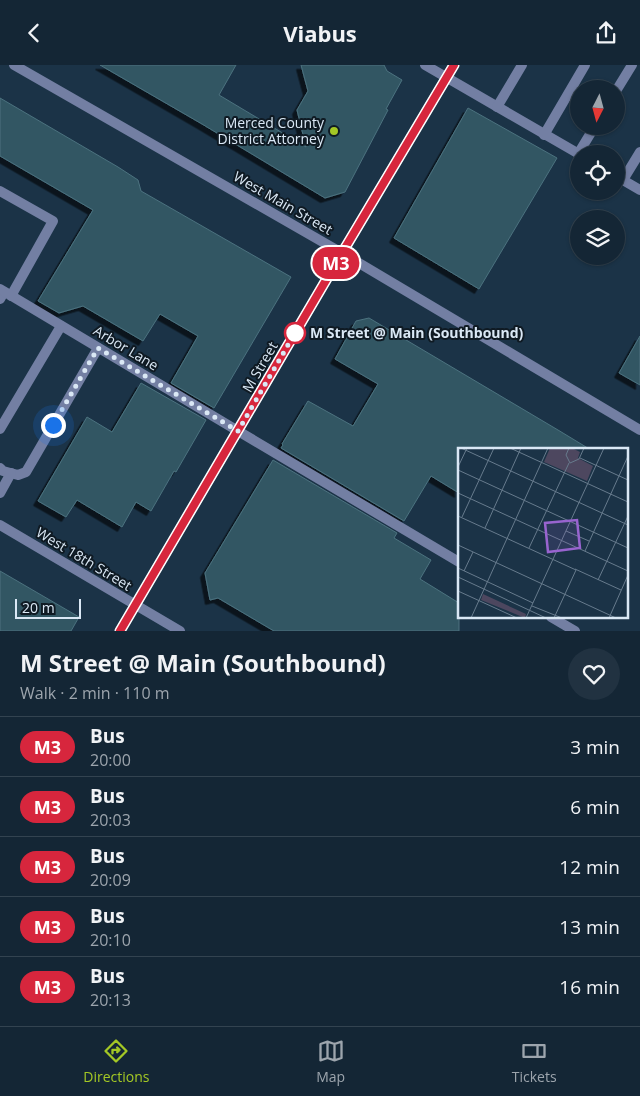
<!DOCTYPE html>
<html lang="en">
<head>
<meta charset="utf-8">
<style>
	:root { --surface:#142635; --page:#213241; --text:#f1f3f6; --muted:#9da5ad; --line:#334350; --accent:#a4c825 }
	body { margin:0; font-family:"Open Sans",sans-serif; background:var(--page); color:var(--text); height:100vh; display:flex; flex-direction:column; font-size:19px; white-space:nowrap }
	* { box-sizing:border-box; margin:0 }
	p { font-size:16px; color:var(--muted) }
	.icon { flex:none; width:28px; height:28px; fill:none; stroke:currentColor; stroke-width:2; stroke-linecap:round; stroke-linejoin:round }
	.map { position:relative; height:566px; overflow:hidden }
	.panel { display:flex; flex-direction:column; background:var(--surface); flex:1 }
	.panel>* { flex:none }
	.badge { padding:0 10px; border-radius:16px; font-size:18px; line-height:32px }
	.needle { width:32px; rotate:186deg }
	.tools { position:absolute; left:570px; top:15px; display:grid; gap:10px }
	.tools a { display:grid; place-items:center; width:55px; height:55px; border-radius:50%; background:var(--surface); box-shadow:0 1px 4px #0004,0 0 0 1px var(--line); font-size:25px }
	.scale { position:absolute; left:15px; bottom:12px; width:66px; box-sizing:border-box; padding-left:5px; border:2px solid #dae8f5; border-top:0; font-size:14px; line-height:18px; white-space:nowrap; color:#dae8f5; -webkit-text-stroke:4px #0f1a23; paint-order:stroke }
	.you { position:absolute; width:25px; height:25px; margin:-12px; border:4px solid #fff; border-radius:50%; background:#1a73e8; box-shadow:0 0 0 8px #1a73e833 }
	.map>.badge { position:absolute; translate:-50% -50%; box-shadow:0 0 0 2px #fff }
	.round { display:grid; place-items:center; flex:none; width:52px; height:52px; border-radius:26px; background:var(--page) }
	.head { display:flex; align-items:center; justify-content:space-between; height:85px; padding:0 20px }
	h1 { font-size:24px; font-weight:700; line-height:38px }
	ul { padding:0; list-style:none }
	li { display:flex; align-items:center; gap:15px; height:60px; padding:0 20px; border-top:1px solid var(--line) }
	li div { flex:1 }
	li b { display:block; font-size:19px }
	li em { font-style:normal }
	li .badge { min-width:55px; font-weight:700; text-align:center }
	header { display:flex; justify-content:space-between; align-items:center; height:65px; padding:0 20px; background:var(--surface); font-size:22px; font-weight:700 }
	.menu { display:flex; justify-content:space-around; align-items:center; height:70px; border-top:1px solid var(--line); background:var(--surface); font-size:14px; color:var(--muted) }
	.menu a { display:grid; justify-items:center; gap:2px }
	.menu .on { color:var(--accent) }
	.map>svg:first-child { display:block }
	.building { fill:#325764; stroke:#4c727f; filter:url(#shadow) }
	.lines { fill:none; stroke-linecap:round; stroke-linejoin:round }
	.service { stroke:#737fa3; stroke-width:10 }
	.minor { stroke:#737fa3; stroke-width:10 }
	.tertiary { stroke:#737fa3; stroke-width:10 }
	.line-casing { stroke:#fff; stroke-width:11 }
	.line { stroke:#d7263d; stroke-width:8 }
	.walk { stroke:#dae8f5; stroke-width:5; stroke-dasharray:0 9 }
	.poi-dot { fill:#a4c825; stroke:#0f1a23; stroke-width:2 }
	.stop-dot { fill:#fff; stroke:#d7263d; stroke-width:2.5 }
	.labels { text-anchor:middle; stroke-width:4; stroke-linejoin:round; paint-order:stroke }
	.poi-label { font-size:14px; fill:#dae8f5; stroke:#0f1a23; text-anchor:end }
	.street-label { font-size:14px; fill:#dae8f5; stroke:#0f1a23 }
	.stop-label { font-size:14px; font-weight:bold; fill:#dae8f5; stroke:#0f1a23; text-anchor:start }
	.inset-road { fill:none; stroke:#677b8d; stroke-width:1 }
	.view { fill:#9864cf; fill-opacity:0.15; stroke:#9864cf; stroke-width:2.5 }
	.inset-edge { fill:none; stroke:#dae8f5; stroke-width:2.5 }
</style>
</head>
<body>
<header><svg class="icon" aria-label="back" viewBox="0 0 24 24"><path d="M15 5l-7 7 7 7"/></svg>Viabus<svg class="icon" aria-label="share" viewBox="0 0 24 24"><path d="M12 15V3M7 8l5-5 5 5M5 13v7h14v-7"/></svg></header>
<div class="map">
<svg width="640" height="566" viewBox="0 0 640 566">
	<defs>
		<filter id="shadow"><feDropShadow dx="-4.5" dy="4.5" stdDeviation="0" flood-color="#0009"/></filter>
	</defs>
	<rect width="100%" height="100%" fill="#1b3347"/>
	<g class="building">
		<polygon points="100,0 236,0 219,30 306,82 297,45 308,26 301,0 384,0 387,6 402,15 386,44 388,45 345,127 325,133 202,59"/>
		<polygon points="0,33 118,102 138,115 141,126 291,212 214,343 171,318 198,271 160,249 143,276 83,241 59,248 38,236 93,145 0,91"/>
		<polygon points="468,43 557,93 479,224 394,173"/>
		<polygon points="369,253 558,365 591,385 459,385 459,428 431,411 404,456 281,383 283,380 282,379 308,336 353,361 378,319 335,294 356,256"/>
		<polygon points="640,271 640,320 619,308"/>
		<polygon points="141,318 206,355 176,407 174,406 151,446 136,437 122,462 77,435 66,452 38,436 87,352 112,367"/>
		<polygon points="273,395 397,468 394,473 431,495 420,514 459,538 459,566 274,566 218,533 210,535 205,508"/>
		<polygon points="0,506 79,552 71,566 0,566"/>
	</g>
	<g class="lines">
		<g class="service">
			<polyline points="425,0 579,89"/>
			<polyline points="616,26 632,0"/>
			<polyline points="497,42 522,0"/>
			<polyline points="544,70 585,0"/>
			<polyline points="578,89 595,61"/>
			<polyline points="616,111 640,125"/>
			<polyline points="623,115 640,87"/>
			<polyline points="0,126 53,156 11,231"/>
			<polyline points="0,234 4,227"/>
			<polyline points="0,364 61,261"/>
			<polyline points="238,366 459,497"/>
			<polyline points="0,403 3,406 18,410 26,407 98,283"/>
			<polyline points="0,428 11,408"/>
			<polyline points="551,552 575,566"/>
		</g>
		<g class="minor">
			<polyline points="0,224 238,366"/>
			<polyline points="0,460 180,566"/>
		</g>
		<g class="tertiary">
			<polyline points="14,0 342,188 640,365"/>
			<polyline points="120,566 342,188 454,0"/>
		</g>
	</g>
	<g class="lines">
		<g class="line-casing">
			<polyline id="line" points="120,566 342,188 454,0"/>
		</g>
		<use href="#line" class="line"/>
		<polyline class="walk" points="53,360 98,283 238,366 295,268"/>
	</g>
	<circle class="poi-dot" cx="334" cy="66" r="5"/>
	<circle class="stop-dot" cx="295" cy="268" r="10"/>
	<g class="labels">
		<g class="poi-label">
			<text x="324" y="63">Merced County<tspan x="324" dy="16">District Attorney</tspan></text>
		</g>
		<g class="street-label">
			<text transform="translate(283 138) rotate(30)" y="5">West Main Street</text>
			<text transform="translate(126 283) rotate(31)" y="5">Arbor Lane</text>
			<text transform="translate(260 302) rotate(-60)" y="5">M Street</text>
			<text transform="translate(84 494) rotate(31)" y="5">West 18th Street</text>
		</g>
		<g class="stop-label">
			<text x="310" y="273">M Street @ Main (Southbound)</text>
		</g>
	</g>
	<g transform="translate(458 383)">
		<rect width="170" height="170" fill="#1b3347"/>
		<path d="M92 0H114L122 4 120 10 135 18 129 33 86 14ZM25 146 68 166 67 170 23 152Z" fill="#4d475f"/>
		<path class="inset-road" d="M3 0 170 77M52 0 170 54M111 0 108 7 112 15M122 10 170 32M112 15 121 11 126 0M0 19 9 0M0 22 170 100M0 45 170 123M0 68 118 122M4 69 36 0M27 80 63 0M108 83 131 93M0 97 158 170M71 100 111 15M127 103 170 8M0 120 75 155M117 121 163 142M6 123 15 104M0 129 88 170M140 132 170 68M0 143 59 170M74 158 104 170M13 170 90 0M68 170 146 0M96 170 118 122M151 170 170 127"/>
		<path class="view" d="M119 72 122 100 90 104 87 75Z"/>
		<rect width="170" height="170" class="inset-edge"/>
	</g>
</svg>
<div class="tools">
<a><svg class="needle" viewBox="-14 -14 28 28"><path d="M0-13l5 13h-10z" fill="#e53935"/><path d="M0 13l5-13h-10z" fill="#9da5ad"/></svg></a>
<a><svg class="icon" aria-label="locate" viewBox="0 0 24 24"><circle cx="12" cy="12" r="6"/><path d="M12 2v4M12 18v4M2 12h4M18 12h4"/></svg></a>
<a><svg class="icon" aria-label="layers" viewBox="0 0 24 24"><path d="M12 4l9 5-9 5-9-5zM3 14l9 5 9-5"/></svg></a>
</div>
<div class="scale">20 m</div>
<div class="you" style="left:53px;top:360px"></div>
<b class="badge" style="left:336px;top:198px;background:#d7263d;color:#fff">M3</b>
</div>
<section class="panel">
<div class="head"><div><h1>M Street @ Main (Southbound)</h1><p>Walk · 2 min · 110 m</p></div><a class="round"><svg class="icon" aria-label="heart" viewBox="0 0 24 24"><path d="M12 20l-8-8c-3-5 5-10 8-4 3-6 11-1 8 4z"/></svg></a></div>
<ul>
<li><span class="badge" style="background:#d7263d;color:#fff">M3</span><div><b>Bus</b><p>20:00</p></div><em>3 min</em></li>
<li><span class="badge" style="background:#d7263d;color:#fff">M3</span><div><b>Bus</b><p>20:03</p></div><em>6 min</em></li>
<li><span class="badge" style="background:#d7263d;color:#fff">M3</span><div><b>Bus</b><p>20:09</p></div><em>12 min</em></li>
<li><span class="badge" style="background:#d7263d;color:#fff">M3</span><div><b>Bus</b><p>20:10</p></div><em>13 min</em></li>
<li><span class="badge" style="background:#d7263d;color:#fff">M3</span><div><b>Bus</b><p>20:13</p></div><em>16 min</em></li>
</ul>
</section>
<nav class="menu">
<a class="on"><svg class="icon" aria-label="directions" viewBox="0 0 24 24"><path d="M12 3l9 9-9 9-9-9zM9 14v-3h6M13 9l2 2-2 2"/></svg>Directions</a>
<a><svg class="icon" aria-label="map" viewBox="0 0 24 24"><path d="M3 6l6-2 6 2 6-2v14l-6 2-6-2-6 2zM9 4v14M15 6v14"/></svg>Map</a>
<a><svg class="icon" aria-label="tickets" viewBox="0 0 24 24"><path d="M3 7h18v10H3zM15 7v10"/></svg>Tickets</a>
</nav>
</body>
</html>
